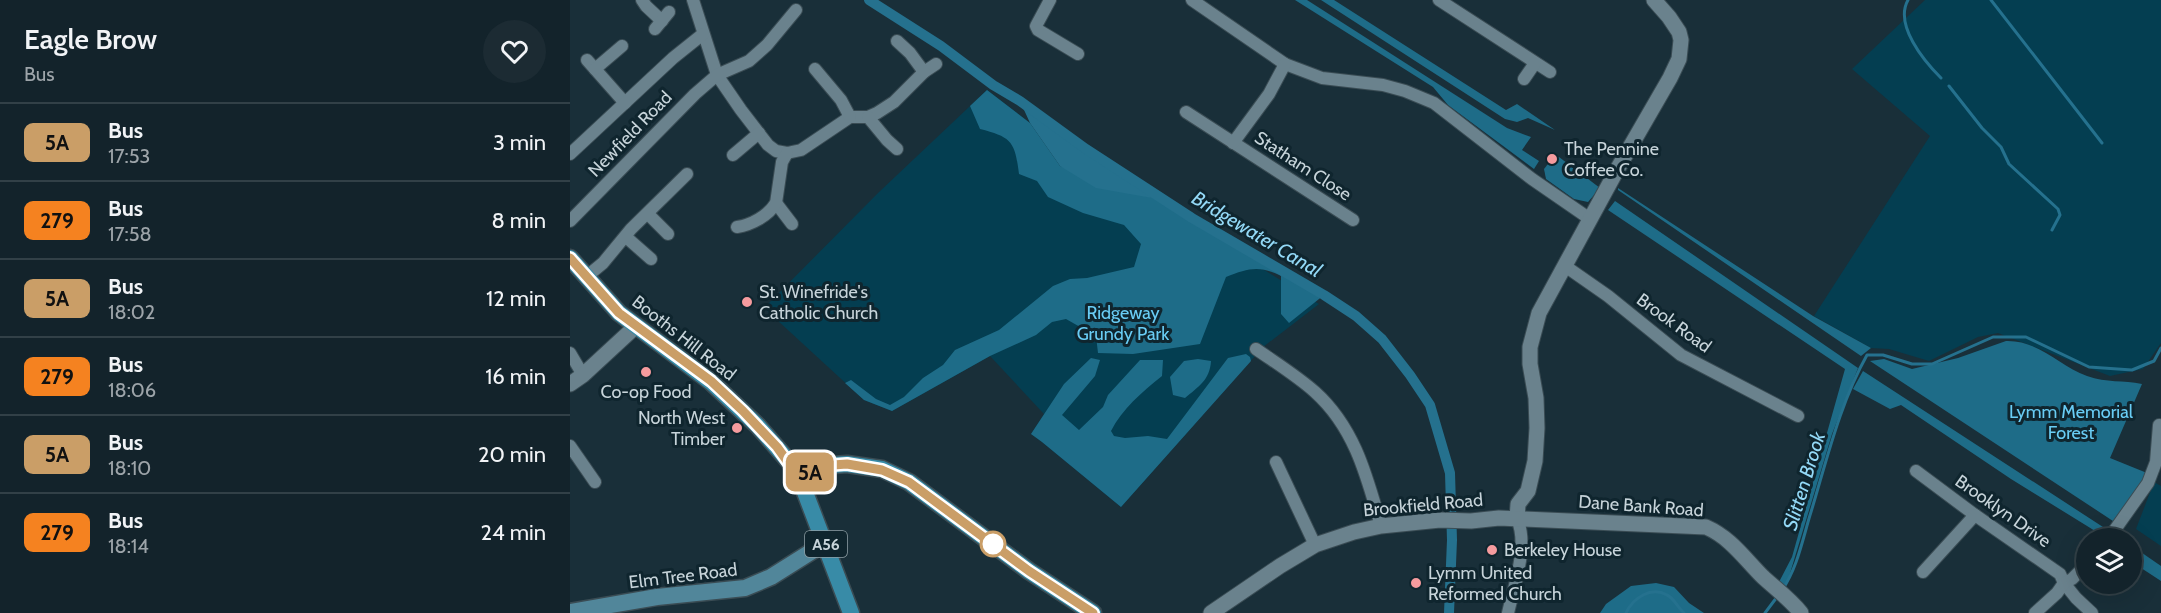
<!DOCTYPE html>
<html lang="en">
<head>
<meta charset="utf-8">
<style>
	:root { --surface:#13232b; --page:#1c2b33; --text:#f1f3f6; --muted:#9da4a9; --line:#324047 }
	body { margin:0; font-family:Cabin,sans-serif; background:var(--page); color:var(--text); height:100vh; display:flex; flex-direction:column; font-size:22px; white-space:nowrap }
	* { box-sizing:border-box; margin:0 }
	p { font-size:20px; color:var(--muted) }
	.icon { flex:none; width:33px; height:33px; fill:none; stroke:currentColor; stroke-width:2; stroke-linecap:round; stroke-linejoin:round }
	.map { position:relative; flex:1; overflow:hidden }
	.sheet { display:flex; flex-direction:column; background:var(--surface); width:570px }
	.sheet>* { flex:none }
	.badge { padding:0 12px; border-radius:9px; font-size:21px; line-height:39px }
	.buttons { position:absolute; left:1506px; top:528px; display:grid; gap:12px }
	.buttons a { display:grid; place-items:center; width:66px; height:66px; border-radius:50%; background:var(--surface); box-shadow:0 6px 24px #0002,0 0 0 2px var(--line); font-size:30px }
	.map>.badge { position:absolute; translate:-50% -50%; box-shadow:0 0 0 3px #fff }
	.round { display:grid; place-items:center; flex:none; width:63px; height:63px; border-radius:32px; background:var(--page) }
	.head { display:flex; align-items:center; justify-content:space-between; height:102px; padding:0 24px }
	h1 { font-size:28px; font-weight:600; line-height:45px }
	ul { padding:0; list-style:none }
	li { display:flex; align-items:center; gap:18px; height:78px; padding:0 24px; border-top:2px solid var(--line) }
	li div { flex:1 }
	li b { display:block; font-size:22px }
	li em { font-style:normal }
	li .badge { min-width:66px; font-weight:700; text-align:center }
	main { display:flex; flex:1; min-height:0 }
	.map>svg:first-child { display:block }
	.green { fill:#043e51 }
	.forest { fill:#1e6c88 }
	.water { fill:#25718e }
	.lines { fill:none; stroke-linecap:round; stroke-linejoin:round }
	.stream { stroke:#25718e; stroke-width:3 }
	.canal { stroke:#25718e; stroke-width:10 }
	.minor-casing { stroke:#3a4c54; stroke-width:14 }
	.tertiary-casing { stroke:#3a4c54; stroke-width:17 }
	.secondary-casing { stroke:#3a4c54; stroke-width:19 }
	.primary-casing { stroke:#3a4c54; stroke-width:19 }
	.minor { stroke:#6a828d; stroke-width:12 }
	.tertiary { stroke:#6a828d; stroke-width:15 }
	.secondary { stroke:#51869a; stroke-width:16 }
	.primary { stroke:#388ba7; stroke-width:16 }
	.line-casing { stroke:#fff; stroke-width:14 }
	.line { stroke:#ca9e67; stroke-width:9 }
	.poi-dot { fill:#f59b9e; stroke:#0f252e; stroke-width:2 }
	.stop-dot { fill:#fff; stroke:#ca9e67; stroke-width:3 }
	.labels { text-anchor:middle; stroke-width:6; stroke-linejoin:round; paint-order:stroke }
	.shield { fill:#0f252e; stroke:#90a0a6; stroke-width:1.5 }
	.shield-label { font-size:16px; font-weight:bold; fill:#c7d4da }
	.street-label { font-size:18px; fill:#c7d4da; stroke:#0f252e }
	.poi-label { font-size:18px; fill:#c7d4da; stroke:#0f252e; text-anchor:start }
	.park-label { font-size:18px; fill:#69cdf5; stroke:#0f252e }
	.water-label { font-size:20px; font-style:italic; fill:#93d9f7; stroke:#0f252e }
</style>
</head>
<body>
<main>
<section class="sheet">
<div class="head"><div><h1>Eagle Brow</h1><p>Bus</p></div><a class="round"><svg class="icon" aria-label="heart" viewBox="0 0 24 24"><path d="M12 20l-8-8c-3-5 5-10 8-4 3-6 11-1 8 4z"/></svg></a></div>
<ul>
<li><span class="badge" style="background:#ca9e67;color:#111">5A</span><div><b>Bus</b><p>17:53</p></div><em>3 min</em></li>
<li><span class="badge" style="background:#f58220;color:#111">279</span><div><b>Bus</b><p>17:58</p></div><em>8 min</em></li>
<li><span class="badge" style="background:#ca9e67;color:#111">5A</span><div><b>Bus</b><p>18:02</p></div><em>12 min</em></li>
<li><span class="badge" style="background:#f58220;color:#111">279</span><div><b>Bus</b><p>18:06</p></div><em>16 min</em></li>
<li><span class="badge" style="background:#ca9e67;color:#111">5A</span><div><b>Bus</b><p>18:10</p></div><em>20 min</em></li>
<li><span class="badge" style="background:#f58220;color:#111">279</span><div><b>Bus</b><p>18:14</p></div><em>24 min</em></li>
</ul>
</section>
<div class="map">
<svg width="1591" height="613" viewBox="0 0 1591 613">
	<rect width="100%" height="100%" fill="#192f39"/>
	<g class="green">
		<polygon points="1355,0 1591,0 1591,343 1573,369 1540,376 1428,333 1408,337 1359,361 1319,349 1301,348 1244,316 1360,136 1282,69"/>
		<polygon points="417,90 460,123 490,166 575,196 749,304 693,347 551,507 472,442 461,434 474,414 420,356 322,411 294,400 194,308 308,193"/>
		<polygon points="1584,482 1591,486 1591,546 1566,529"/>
	</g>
	<g class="forest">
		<polygon points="725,0 737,0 937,128 961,137 952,150 969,161 964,169 878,105 863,87"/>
		<polygon points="751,0 764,0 936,110 947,104 985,130 958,118 947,122 935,119"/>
		<path d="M417 90 460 123 490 166 575 196 599 201 627 221 754 295 719 323 711 314V276C690 265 678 268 656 277L630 344 563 354 528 353 526 336 496 319 482 322 466 335 420 356 322 411 294 400 275 383 281 380 306 399 320 405 334 397 353 378 373 365 385 350 429 330 483 286 500 279 517 278 564 267 571 244 554 225 513 213 478 197 467 181 449 174C445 142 442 137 410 129L400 106Z"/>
		<polygon points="989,157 1030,188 1018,202 1004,199 976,179 974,169 978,164"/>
		<polygon points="1048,188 1243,316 1301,348 1291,356 1048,190"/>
		<polygon points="1045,201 1288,368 1262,434 1218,580 1214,585 1209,582 1222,557 1275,369 1038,210"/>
		<path d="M1436 341C1469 340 1489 366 1517 376 1537 383 1553 380 1572 384L1540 458 1577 473 1573 485 1543 521 1300 361 1314 359 1342 369 1388 358Z"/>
		<path d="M676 354 680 357 681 361 551 507 472 442 461 434 494 384 521 358 530 360 525 376 492 415 509 430 533 407 538 395 570 360H593L592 376C572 392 552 409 541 431L544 436 555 438 578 436 597 439 658 358Z"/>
		<path d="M628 359 641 361C640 380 628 387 615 398L603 395 600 377 614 361Z"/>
		<polygon points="1293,371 1533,527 1530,534 1441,479 1331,405 1320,409 1283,389"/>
		<polygon points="1562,546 1591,566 1591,581 1562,562"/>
		<polygon points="1086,583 1104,587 1119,603 1134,613 1030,613 1036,604 1061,586"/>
	</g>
	<polygon class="water" points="450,101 516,149 599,201 526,188 490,166 460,123"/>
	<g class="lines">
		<g class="stream">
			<path d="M1338 0C1324 25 1354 61 1371 78"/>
			<polyline points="1421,0 1532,143"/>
			<polyline points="1379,86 1412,128 1431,147 1439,164 1488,209 1490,215 1482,230"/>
			<path d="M1212 590C1228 567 1233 537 1241 512 1257 459 1270 403 1297 355H1313L1342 364H1362L1423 337H1456L1519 367 1562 370 1584 361 1591 348"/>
			<path d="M1056 613C1063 598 1081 586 1097 595 1104 598 1108 608 1114 613"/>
			<polyline points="1195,613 1207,597"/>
		</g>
		<polyline class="canal" points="299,0 371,46 423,85 450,101 516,149 622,218 754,295 786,316 812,339 840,375 860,405 880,473 882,540 879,613"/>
		<g class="minor-casing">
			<g id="minor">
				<polyline points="72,0 76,6 92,21"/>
				<polyline points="123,0 147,75 171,110 198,145 206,151 217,153 231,150 280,117 298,117 307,113 324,102 354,72 366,64"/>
				<polyline points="480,0 466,26 468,30 508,54"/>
				<polyline points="622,0 715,64 752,78 813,85 835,91 864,103 962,179 1020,219"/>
				<polyline points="869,0 980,72"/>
				<polyline points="85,29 99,12"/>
				<polyline points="327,41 340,53 354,72"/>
				<polyline points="17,60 55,103"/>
				<polyline points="25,69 52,46"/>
				<polyline points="245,69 271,100 280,117"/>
				<polyline points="954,79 965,63"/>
				<polyline points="616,112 783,220"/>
				<polyline points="298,117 317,140 327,149"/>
				<polyline points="663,143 699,94 715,64"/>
				<polyline points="0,154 103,58 133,34"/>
				<polyline points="163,155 189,133"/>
				<polyline points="206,203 222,224"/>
				<polyline points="78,214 98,234"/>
				<polyline points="0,221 125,94 147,75 179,61 197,45 226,10"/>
				<path d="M167 227C181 225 198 216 206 203L212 162 217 153"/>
				<polyline points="56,237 81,259"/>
				<polyline points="995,266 1038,296 1111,355 1228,416"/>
				<polyline points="16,277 33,263 61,229 117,174"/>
				<path d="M686 349C706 363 727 376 745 392 785 428 797 477 811 526"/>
				<polyline points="0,353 13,375"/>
				<polyline points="0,446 25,482"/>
				<polyline points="706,462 745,545"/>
				<polyline points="1346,471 1405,515 1490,574 1494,583 1506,598 1522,613"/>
				<polyline points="1539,538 1578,483 1586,462 1589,425"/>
				<polyline points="1353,572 1405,515"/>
				<path d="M938 613C944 586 959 545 947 519"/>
				<polyline points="1465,613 1487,593 1494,583 1502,579 1516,565"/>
			</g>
		</g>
		<g class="tertiary-casing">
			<g id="tertiary">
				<polyline points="0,384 13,375 65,327"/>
				<polyline points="947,519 948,504 958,491 965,461 967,428 966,398 960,364 960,347 969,313 1048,168 1100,78 1109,59 1111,40 1109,32 1099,17 1084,0"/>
				<path d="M641 613 710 566 745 545 784 532 811 526 870 520 901 521 929 518 1136 527C1161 538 1174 558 1193 577 1206 589 1220 599 1231 613"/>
			</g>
		</g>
		<g class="secondary-casing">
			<polyline id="secondary" points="0,612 87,597 175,588 201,577 255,543"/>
		</g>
		<g class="primary-casing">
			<g id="primary">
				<polyline points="0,258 49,313 141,382 188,426 222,465 233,487 281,613"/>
				<polyline points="228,476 263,465 277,464 312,469 339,482 459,571 523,613"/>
			</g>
		</g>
		<use href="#minor" class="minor"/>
		<use href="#tertiary" class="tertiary"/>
		<use href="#secondary" class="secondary"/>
		<use href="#primary" class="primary"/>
	</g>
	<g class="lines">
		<g class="line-casing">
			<polyline id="line" points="0,258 49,313 141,381 173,411 207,447 228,476 263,465 277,464 312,470 339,482 459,571 523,613"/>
		</g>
		<use href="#line" class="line"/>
	</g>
	<g class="poi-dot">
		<circle cx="982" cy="159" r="6"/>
		<circle cx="177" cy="302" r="6"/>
		<circle cx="76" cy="372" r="6"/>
		<circle cx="167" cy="428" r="6"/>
		<circle cx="922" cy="550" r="6"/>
		<circle cx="846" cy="583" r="6"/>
	</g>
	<circle class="stop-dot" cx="423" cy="544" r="12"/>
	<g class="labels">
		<rect class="shield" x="235" y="531" width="42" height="26" rx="4.5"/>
		<g class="shield-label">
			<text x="256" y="550">A56</text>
		</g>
		<g class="street-label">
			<text transform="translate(60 134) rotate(-46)" y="6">Newfield Road</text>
			<text transform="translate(733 166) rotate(33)" y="6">Statham Close</text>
			<text transform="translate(1104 323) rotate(36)" y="6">Brook Road</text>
			<text transform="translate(114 338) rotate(38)" y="6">Booths Hill Road</text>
			<text transform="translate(853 505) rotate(-5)" y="6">Brookfield Road</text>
			<text transform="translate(1071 506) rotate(4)" y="6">Dane Bank Road</text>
			<text transform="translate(1433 511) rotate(35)" y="6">Brooklyn Drive</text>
			<text transform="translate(113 576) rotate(-7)" y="6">Elm Tree Road</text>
		</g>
		<g class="poi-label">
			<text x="994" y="155">The Pennine<tspan x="994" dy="21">Coffee Co.</tspan></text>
			<text x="189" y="298">St. Winefride's<tspan x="189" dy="21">Catholic Church</tspan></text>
			<text x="76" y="398" text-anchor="middle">Co-op Food</text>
			<text x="155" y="424" text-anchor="end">North West<tspan x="155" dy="21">Timber</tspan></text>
			<text x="934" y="556">Berkeley House</text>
			<text x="858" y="579">Lymm United<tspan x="858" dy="21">Reformed Church</tspan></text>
		</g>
		<g class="park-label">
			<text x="553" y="319">Ridgeway<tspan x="553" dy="21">Grundy Park</tspan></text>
			<text x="1501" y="418">Lymm Memorial<tspan x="1501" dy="21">Forest</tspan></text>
		</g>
		<g class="water-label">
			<text transform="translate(687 234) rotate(31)" y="7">Bridgewater Canal</text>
			<text transform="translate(1234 481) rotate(-73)" y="7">Slitten Brook</text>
		</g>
	</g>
</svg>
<div class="buttons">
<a><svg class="icon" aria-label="layers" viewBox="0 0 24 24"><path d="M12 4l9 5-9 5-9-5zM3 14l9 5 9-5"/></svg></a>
</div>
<b class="badge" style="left:240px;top:472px;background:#ca9e67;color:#111">5A</b>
</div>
</main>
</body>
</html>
